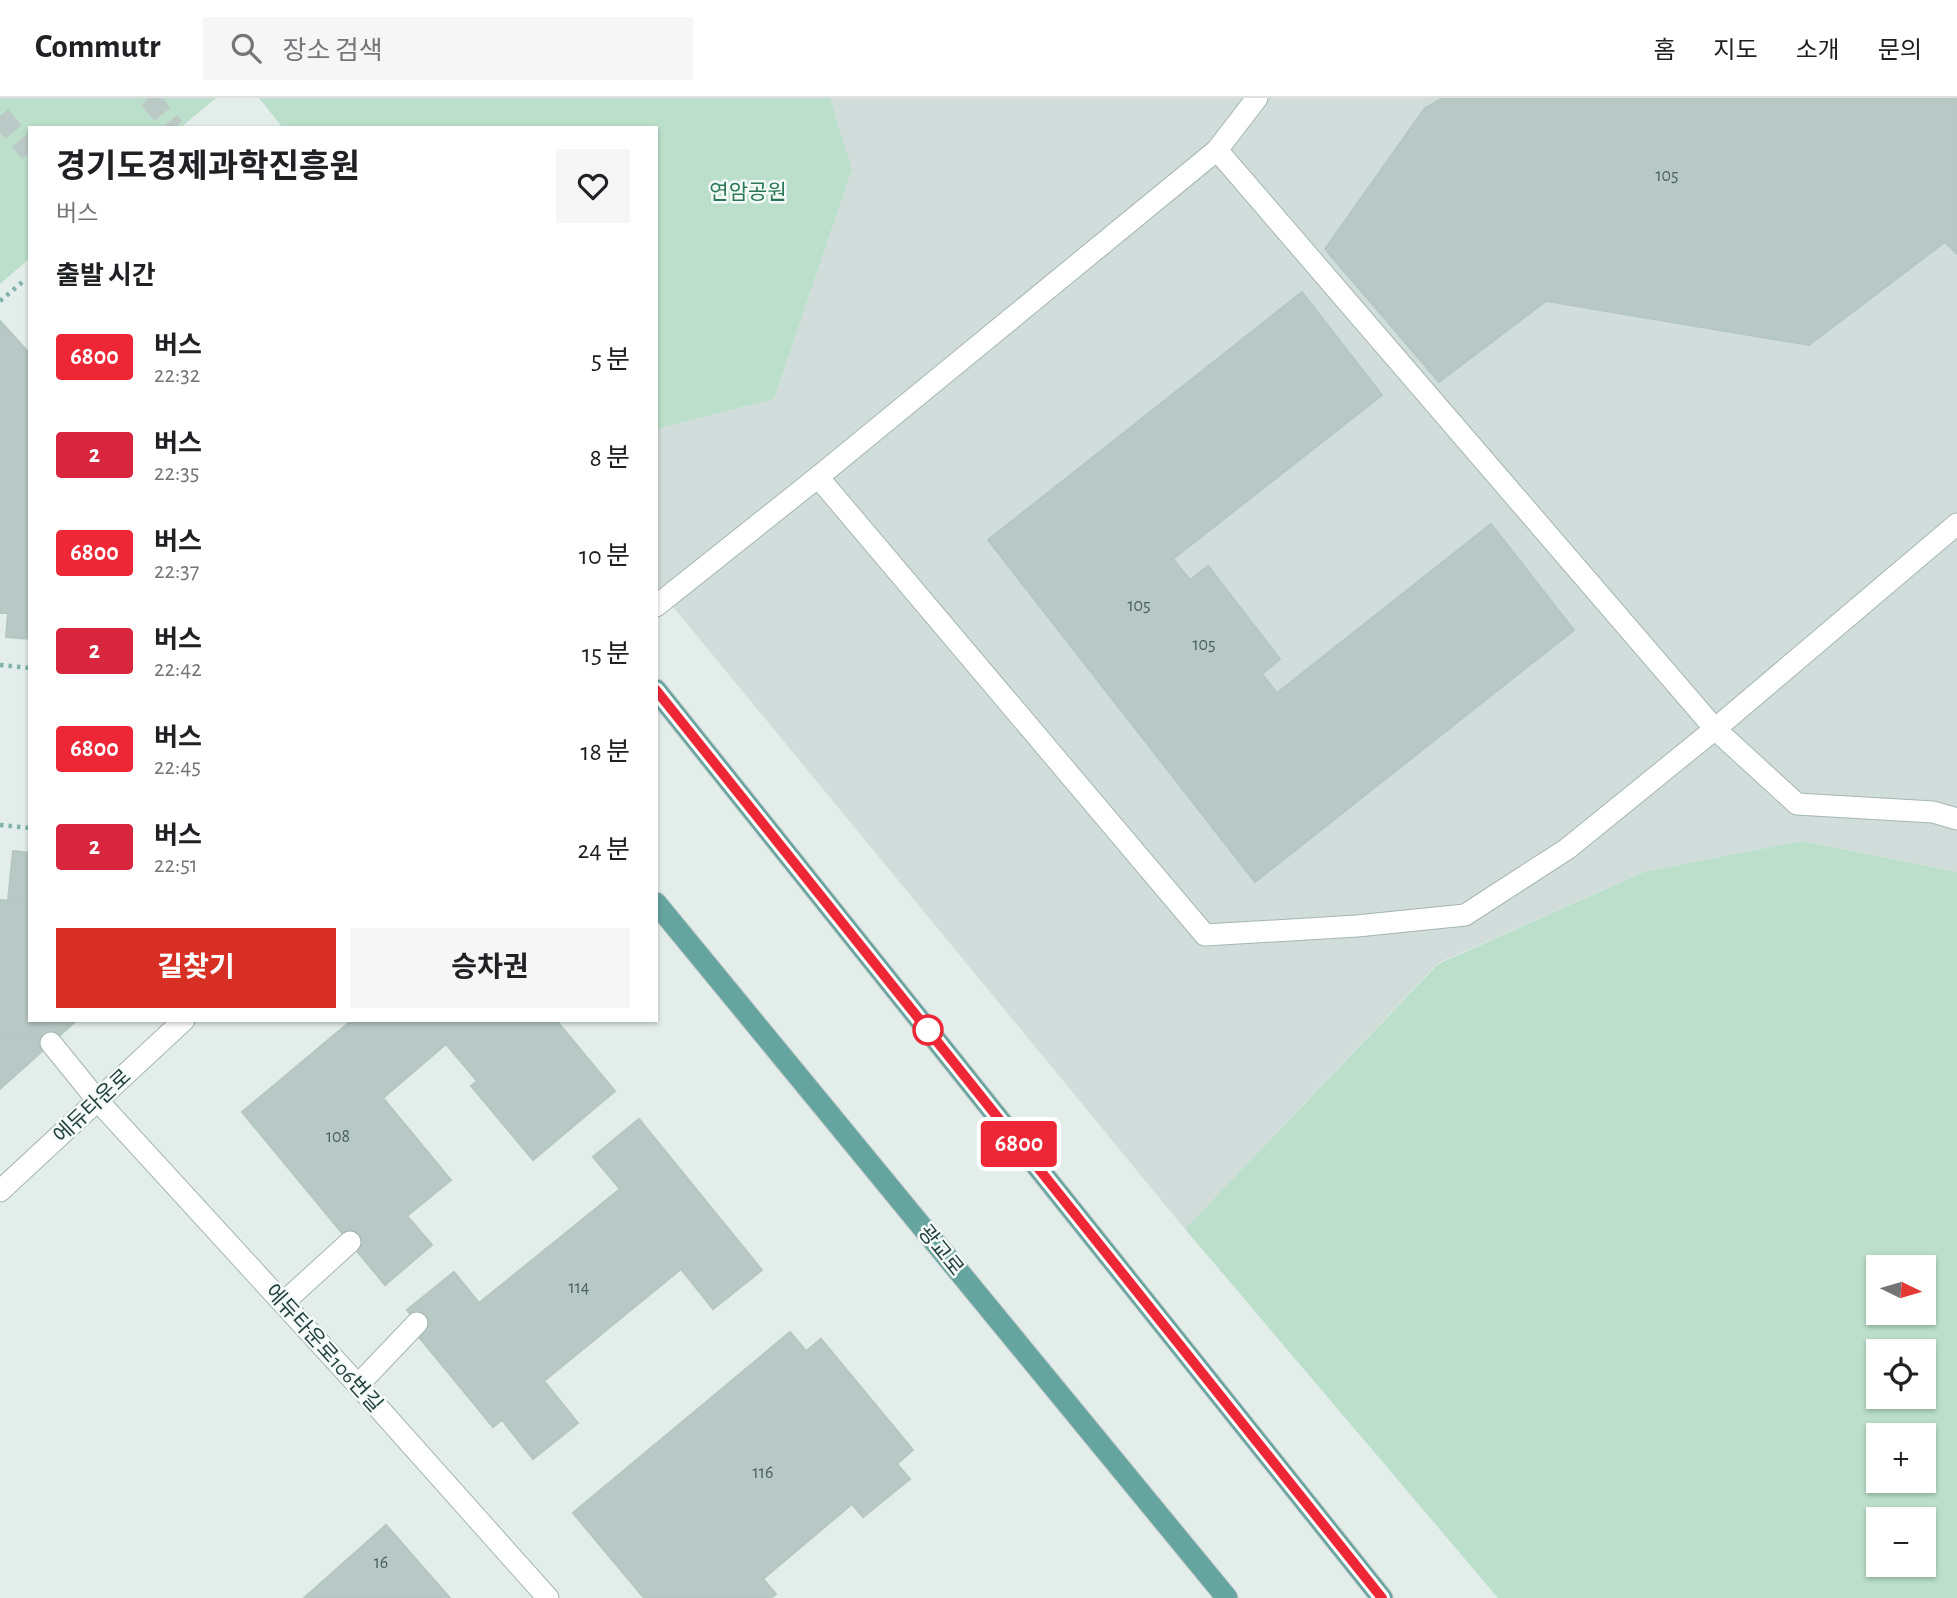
<!DOCTYPE html>
<html lang="ko">
<head>
<meta charset="utf-8">
<style>
	:root { --surface:#fff; --page:#f6f6f6; --text:#202124; --muted:#757577; --line:#e0e0e0; --accent:#d93025 }
	body { margin:0; font-family:"Alegreya Sans","Noto Sans KR",sans-serif; background:var(--page); color:var(--text); height:100vh; display:flex; flex-direction:column; font-size:26px; white-space:nowrap }
	* { box-sizing:border-box; margin:0 }
	p { font-size:23px; color:var(--muted) }
	.icon { flex:none; width:38px; height:38px; fill:none; stroke:currentColor; stroke-width:2; stroke-linecap:round; stroke-linejoin:round }
	.map { position:relative; flex:1; overflow:hidden }
	.sheet { position:absolute; left:28px; top:28px; width:630px; height:896px; display:flex; flex-direction:column; background:var(--surface); border-radius:0px; box-shadow:0 2px 5px #0004 }
	.sheet>* { flex:none }
	.badge { padding:0 14px; border-radius:5px; font-size:24px; line-height:46px }
	.needle { width:46px; rotate:95deg }
	.fabs { position:absolute; left:1866px; top:1157px; display:grid; gap:14px }
	.fabs a { display:grid; place-items:center; width:70px; height:70px; border-radius:0px; background:var(--surface); box-shadow:0 2px 5px #0004; font-size:35px }
	.map>.badge { position:absolute; translate:-50% -50%; box-shadow:0 0 0 4px #fff }
	h2 { padding:0 28px; font-size:26px; line-height:63px }
	.round { display:grid; place-items:center; flex:none; width:74px; height:74px; border-radius:0px; background:var(--page) }
	.head { display:flex; align-items:center; justify-content:space-between; height:119px; padding:0 28px }
	h1 { font-size:33px; font-weight:700; line-height:52px }
	.cta { display:flex; gap:14px; margin-top:auto; padding:14px 28px }
	.cta a { flex:1; height:80px; border-radius:0px; background:var(--accent); color:#fff; font-size:28px; font-weight:700; line-height:80px; text-align:center }
	.cta a+a { background:var(--page); color:var(--text) }
	ul { padding:0; list-style:none }
	li { display:flex; align-items:center; gap:21px; height:98px; padding:0 28px }
	li div { flex:1 }
	li b { display:block; font-size:26px }
	li em { font-style:normal }
	li .badge { min-width:77px; font-weight:700; text-align:center }
	header { display:flex; align-items:center; gap:42px; box-sizing:border-box; height:98px; padding:0 35px; background:var(--surface); border-bottom:2px solid var(--line) }
	header strong { font-size:33px }
	nav { display:flex; gap:38px; margin-inline-start:auto; font-size:24px }
	.search { width:490px; height:63px; background:var(--page); display:flex; align-items:center; gap:18px; box-sizing:border-box; padding:0 24px; border-radius:0px; color:var(--muted); font-size:26px }
	.map>svg:first-child { display:block }
	.built { fill:#d1ddda }
	.green { fill:#bbdfcb; fill-rule:evenodd }
	.building { fill:#b8c8c4; stroke:#b5c7c3; stroke-width:2 }
	.lines { fill:none; stroke-linecap:round; stroke-linejoin:round }
	.major-tunnel { stroke:#bccac7; stroke-width:21; stroke-dasharray:21 10; stroke-linecap:butt }
	.minor-casing { stroke:#a5b6b3; stroke-width:23 }
	.major-casing { stroke:#c1cac9; stroke-width:23 }
	.path { stroke:#82b2ab; stroke-width:4.5; stroke-dasharray:3.5 5; stroke-linecap:butt }
	.minor { stroke:#fff; stroke-width:21 }
	.major { stroke:#66a49f; stroke-width:21 }
	.line-casing { stroke:#fff; stroke-width:16 }
	.line { stroke:#ee2737; stroke-width:10 }
	.stop-dot { fill:#fff; stroke:#ee2737; stroke-width:3.5 }
	.labels { text-anchor:middle; stroke-width:5; stroke-linejoin:round; paint-order:stroke }
	.number-label { font-size:18px; fill:#48625f }
	.park-label { font-size:21px; fill:#2a7855; stroke:#f4faf8 }
	.street-label { font-size:21px; fill:#22403d; stroke:#f4faf8 }
</style>
</head>
<body>
<header>
<strong>Commutr</strong>
<div class="search"><svg class="icon" aria-label="search" viewBox="0 0 24 24"><circle cx="10" cy="10" r="6"/><path d="M15 15l6 6"/></svg>장소 검색</div>
<nav><a>홈</a><a>지도</a><a>소개</a><a>문의</a></nav>
</header>
<div class="map">
<svg width="1957" height="1500" viewBox="0 0 1957 1500">
	<rect width="100%" height="100%" fill="#e3edea"/>
	<polygon class="built" points="830,0 1957,0 1957,774 1802,743 1644,774 1438,865 1185,1131 656,488 656,331 774,301 852,73"/>
	<g class="green">
		<polygon points="0,0 216,0 180,30 30,30 30,160 0,186"/>
		<polygon points="259,0 830,0 852,72 774,301 656,331 656,30 283,30"/>
		<path d="M1802 743 1957 774V1500H1498L1185 1131 1438 866 1644 774ZM1878 1169H1923V1214H1878ZM1923 1253V1298H1878V1253ZM1878 1337H1923V1382H1878ZM1878 1421H1923V1466H1878Z"/>
	</g>
	<g class="building">
		<polygon points="1443,0 1957,0 1957,156 1945,144 1809,247 1546,203 1439,284 1325,151 1425,10"/>
		<polygon points="1302,194 1382,297 1173,461 1190,482 1208,468 1280,561 1262,576 1277,595 1491,426 1574,532 1255,784 988,442"/>
		<polygon points="0,223 30,256 30,541 6,539 8,515 0,515"/>
		<polygon points="13,753 30,755 30,804 8,802"/>
		<polygon points="0,802 30,804 30,922 77,922 47,939 0,940"/>
		<polygon points="77,922 0,991 0,940 47,939"/>
		<polygon points="352,922 556,922 615,993 533,1062 471,988 477,983 446,946 383,1000 451,1082 407,1118 432,1147 385,1187 242,1014"/>
		<polygon points="639,1021 762,1172 713,1211 681,1171 544,1283 578,1325 533,1361 502,1322 493,1329 418,1238 424,1233 407,1212 454,1174 479,1205 620,1091 593,1059"/>
		<polygon points="790,1234 806,1253 821,1241 913,1352 897,1366 910,1381 863,1419 852,1406 763,1481 776,1496 771,1500 644,1500 573,1415"/>
		<polygon points="386,1427 450,1500 304,1500"/>
	</g>
	<g class="lines">
		<g class="major-tunnel">
			<polyline points="149,0 174,30"/>
			<polyline points="0,18 30,54"/>
		</g>
		<g class="minor-casing">
			<g id="minor">
				<polyline points="1217,52 1715,631 1797,706 1933,714 1957,721"/>
				<polyline points="818,379 1205,837 1357,828 1465,817 1567,751 1715,631 1957,426"/>
				<polyline points="656,508 818,379 1217,52 1257,0"/>
				<polyline points="51,945 98,1003 358,1287 548,1500"/>
				<polyline points="0,1093 184,922"/>
				<polyline points="283,1205 350,1144"/>
				<polyline points="358,1287 417,1225"/>
			</g>
		</g>
		<g class="major-casing">
			<g id="major">
				<polyline points="656,592 1382,1500"/>
				<polyline points="656,805 1227,1500"/>
			</g>
		</g>
		<g class="path">
			<polyline points="0,203 26,181"/>
			<polyline points="0,567 30,570"/>
			<polyline points="0,727 30,730"/>
		</g>
		<use href="#minor" class="minor"/>
		<use href="#major" class="major"/>
	</g>
	<g class="lines">
		<g class="line-casing">
			<polyline id="line" points="656,592 1382,1500"/>
		</g>
		<use href="#line" class="line"/>
	</g>
	<circle class="stop-dot" cx="928" cy="932" r="14"/>
	<g class="labels">
		<g class="number-label">
			<text x="1667" y="83">105</text>
			<text x="1139" y="513">105</text>
			<text x="1204" y="552">105</text>
			<text x="338" y="1044">108</text>
			<text x="579" y="1195">114</text>
			<text x="763" y="1380">116</text>
			<text x="381" y="1470">16</text>
		</g>
		<g class="park-label">
			<text x="748" y="101">연암공원</text>
		</g>
		<g class="street-label">
			<text transform="translate(92 1008) rotate(-43)" y="7">에듀타운로</text>
			<text transform="translate(941 1152) rotate(51)" y="7">광교로</text>
			<text transform="translate(324 1250) rotate(48)" y="7">에듀타운로106번길</text>
		</g>
	</g>
</svg>
<div class="fabs">
<a><svg class="needle" viewBox="-14 -14 28 28"><path d="M0-13l5 13h-10z" fill="#e53935"/><path d="M0 13l5-13h-10z" fill="#757577"/></svg></a>
<a><svg class="icon" aria-label="locate" viewBox="0 0 24 24"><circle cx="12" cy="12" r="6"/><path d="M12 2v4M12 18v4M2 12h4M18 12h4"/></svg></a>
<a>+</a>
<a>−</a>
</div>
<b class="badge" style="left:1019px;top:1046px;background:#ee2737;color:#fff">6800</b>
<section class="sheet">
<div class="head"><div><h1>경기도경제과학진흥원</h1><p>버스</p></div><a class="round"><svg class="icon" aria-label="heart" viewBox="0 0 24 24"><path d="M12 20l-8-8c-3-5 5-10 8-4 3-6 11-1 8 4z"/></svg></a></div>
<h2>출발 시간</h2>
<ul>
<li><span class="badge" style="background:#ee2737;color:#fff">6800</span><div><b>버스</b><p>22:32</p></div><em>5 분</em></li>
<li><span class="badge" style="background:#d7263d;color:#fff">2</span><div><b>버스</b><p>22:35</p></div><em>8 분</em></li>
<li><span class="badge" style="background:#ee2737;color:#fff">6800</span><div><b>버스</b><p>22:37</p></div><em>10 분</em></li>
<li><span class="badge" style="background:#d7263d;color:#fff">2</span><div><b>버스</b><p>22:42</p></div><em>15 분</em></li>
<li><span class="badge" style="background:#ee2737;color:#fff">6800</span><div><b>버스</b><p>22:45</p></div><em>18 분</em></li>
<li><span class="badge" style="background:#d7263d;color:#fff">2</span><div><b>버스</b><p>22:51</p></div><em>24 분</em></li>
</ul>
<div class="cta"><a>길찾기</a><a>승차권</a></div>
</section>
</div>
</body>
</html>
